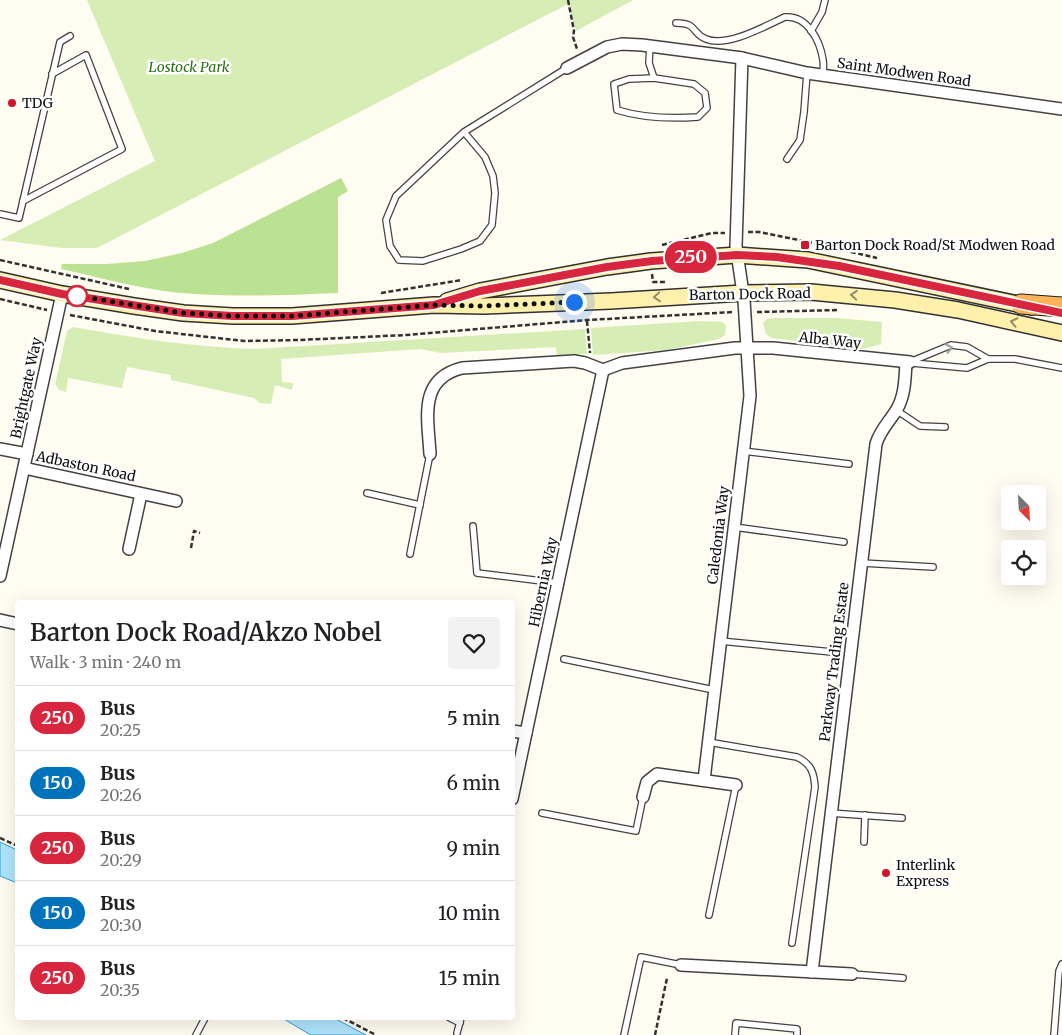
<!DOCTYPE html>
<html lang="en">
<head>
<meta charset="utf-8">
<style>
	:root { --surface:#fff; --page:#f2f2f2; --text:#202124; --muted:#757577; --line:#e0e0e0 }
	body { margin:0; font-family:Merriweather,serif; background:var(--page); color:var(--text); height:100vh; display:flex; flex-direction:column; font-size:19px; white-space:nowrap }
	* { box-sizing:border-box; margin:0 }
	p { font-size:16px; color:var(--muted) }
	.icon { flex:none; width:28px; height:28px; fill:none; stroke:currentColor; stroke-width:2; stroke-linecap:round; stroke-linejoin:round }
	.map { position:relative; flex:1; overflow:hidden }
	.details { position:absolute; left:15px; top:600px; width:500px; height:420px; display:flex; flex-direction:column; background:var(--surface); border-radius:5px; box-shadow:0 5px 20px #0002 }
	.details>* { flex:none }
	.badge { padding:0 10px; border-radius:16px; font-size:18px; line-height:32px }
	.needle { width:32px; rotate:156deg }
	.buttons { position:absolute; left:1001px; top:485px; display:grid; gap:10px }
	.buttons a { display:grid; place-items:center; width:45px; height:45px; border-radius:5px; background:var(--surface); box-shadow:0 5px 20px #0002; font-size:25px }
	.you { position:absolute; width:25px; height:25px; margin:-12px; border:4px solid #fff; border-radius:50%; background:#1a73e8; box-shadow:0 0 0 8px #1a73e833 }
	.map>.badge { position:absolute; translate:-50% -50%; box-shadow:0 0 0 2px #fff }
	.round { display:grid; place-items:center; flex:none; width:52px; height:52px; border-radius:5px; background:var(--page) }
	.headline { display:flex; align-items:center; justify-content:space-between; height:85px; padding:0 15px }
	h1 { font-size:24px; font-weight:600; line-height:38px }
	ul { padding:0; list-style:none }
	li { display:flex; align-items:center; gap:15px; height:65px; padding:0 15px; border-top:1px solid var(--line) }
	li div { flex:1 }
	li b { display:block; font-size:19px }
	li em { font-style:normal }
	li .badge { min-width:55px; font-weight:700; text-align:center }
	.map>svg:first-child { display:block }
	.green { fill:#d6eeb6 }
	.forest { fill:#bbe193 }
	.water { fill:#b0e4fc; stroke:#2fa0db }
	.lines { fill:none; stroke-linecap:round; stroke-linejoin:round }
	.service-casing { stroke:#424242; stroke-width:8 }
	.minor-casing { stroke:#424242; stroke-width:14 }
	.secondary-casing { stroke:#313131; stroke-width:18 }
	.trunk-casing { stroke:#202020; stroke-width:21 }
	.path { stroke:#313131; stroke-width:2.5; stroke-dasharray:5 2.5; stroke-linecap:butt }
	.service { stroke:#fff; stroke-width:5.5 }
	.minor { stroke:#fff; stroke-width:11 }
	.secondary { stroke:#fff1ac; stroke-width:15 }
	.trunk { stroke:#ffb358; stroke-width:19 }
	.oneway { stroke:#938b65 }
	.oneway2 { stroke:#9f9f9f }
	.line-casing { stroke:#fff; stroke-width:11 }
	.line { stroke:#d7263d; stroke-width:8 }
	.walk { stroke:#0f0f0f; stroke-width:5; stroke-dasharray:0 9 }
	.poi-dot { fill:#cf172a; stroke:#fff; stroke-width:2 }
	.stop-dot { fill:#fff; stroke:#d7263d; stroke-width:2.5 }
	.labels { text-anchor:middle; stroke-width:5; stroke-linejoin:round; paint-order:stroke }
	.park-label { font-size:14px; font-style:italic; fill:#2f6f18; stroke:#fff }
	.street-label { font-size:14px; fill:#0f0f0f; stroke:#fff }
	.poi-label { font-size:14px; fill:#0f0f0f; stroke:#fff; text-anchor:start }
</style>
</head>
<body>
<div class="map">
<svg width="1062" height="1035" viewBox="0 0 1062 1035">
	<rect width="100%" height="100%" fill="#fffcf1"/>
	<g class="green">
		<polygon points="87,0 633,0 576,31 568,4 97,248 61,248 0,240 155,161"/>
		<polygon points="774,318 836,318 882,322 881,344 862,349 772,338 766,334 763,323 767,319"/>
		<polygon points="700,321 723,322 726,326 725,335 719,339 666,350 593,355 591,328"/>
		<path d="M73 327C135 338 192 347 255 349L585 329 587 354 557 356 556 347 441 353 420 349 281 359 282 382 293 383 292 390 275 385 271 404 260 403 254 398 171 380V375L127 367 122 388 68 378 66 392 59 390 55 384 67 331Z"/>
	</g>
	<path class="forest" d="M341 178 348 191 338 197V293C291 295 244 297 196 294 151 292 105 279 61 269L62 264H107L145 261 182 253 213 243Z"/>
	<g class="water">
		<polygon points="0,842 17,850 17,883 0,876"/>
		<polygon points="282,1018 334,1018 366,1035 311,1035"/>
	</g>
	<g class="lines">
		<g class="service-casing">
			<g id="service">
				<path d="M676 23C698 23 691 33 706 39 727 48 765 26 785 17 807 15 820 40 823 60 824 65 823 70 823 75"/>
				<polyline points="811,31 822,12 825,0"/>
				<polyline points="650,46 649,63 654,78"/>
				<path d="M654 78 694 84 705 93 707 108 698 117C670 119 643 118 617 110L614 84 629 79Z"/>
				<polyline points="464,132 485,157 493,176 495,193 492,225 480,241 461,249 423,261 399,260 390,246 386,220 396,196 464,132 567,68"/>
				<polyline points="787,159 800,140 804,112 807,73"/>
				<polyline points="23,201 122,149 86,55 52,74"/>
				<polyline points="0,214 19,218 60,42 70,36"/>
				<polyline points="910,362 951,345 967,347 988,359 1015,359 1062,368"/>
				<polyline points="912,363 967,368 988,359"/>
				<polyline points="896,410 920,426 945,427"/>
				<polyline points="743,451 849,464"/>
				<polyline points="367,493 420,505"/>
				<polyline points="473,526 477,573 558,583"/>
				<polyline points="734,527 844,542"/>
				<polyline points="410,554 430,454"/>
				<polyline points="862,563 933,567"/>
				<polyline points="720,641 832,652"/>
				<polyline points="564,659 714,690"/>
				<path d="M708 742 797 757C811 764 814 772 815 787L792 943"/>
				<polyline points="542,813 636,831 643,797"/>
				<polyline points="830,813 902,818"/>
				<polyline points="864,842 865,815"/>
				<polyline points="709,915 736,785"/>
				<polyline points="852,974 903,978"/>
				<polyline points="450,1018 460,1023"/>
				<polyline points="457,1033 461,1018"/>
				<polyline points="196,1035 205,1018"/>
				<polyline points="624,1035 641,957 681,965"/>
				<polyline points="735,1035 736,1023 797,1029 797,1035"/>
				<polyline points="1054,1035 1059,971 1062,964"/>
			</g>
		</g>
		<g class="minor-casing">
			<g id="minor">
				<polyline points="567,68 607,47 622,44 642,45 742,58 807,73 1062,109"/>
				<polyline points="0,449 27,454"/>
				<path d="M430 454C428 418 418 379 462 368L574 361 585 363 603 370 622 363 735 348H773L910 362"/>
				<polyline points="24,468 176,501"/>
				<polyline points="129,549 141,494"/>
				<polyline points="0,576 62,294"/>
				<polyline points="0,620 18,624"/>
				<polyline points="512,731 526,733"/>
				<polyline points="704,780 750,396 744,300 736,246 742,58"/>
				<polyline points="643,797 647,782 657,774 736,785"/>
				<polyline points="512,799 603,370"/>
				<polyline points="681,965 852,974"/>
				<path d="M812 972 876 444C880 430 890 421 897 409 905 395 905 379 906 362"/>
			</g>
		</g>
		<g class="secondary-casing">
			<g id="secondary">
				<polyline points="0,280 62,294 134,306 183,313 233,316 292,316 434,305 484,306 611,301 743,293 811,292 895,300 958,310 1062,333"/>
				<polyline points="447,301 480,291 607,267 651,261 737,255 808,260 1032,307"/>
			</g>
		</g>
		<g class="trunk-casing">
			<polyline id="trunk" points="1021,304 1062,307"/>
		</g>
		<g class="path">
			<polyline points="568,0 574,31 573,37 577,49"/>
			<polyline points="748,232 759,232 804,241 877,258"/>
			<polyline points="662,245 712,233 725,233"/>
			<polyline points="0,260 129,289"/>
			<polyline points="652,274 653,282 667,282"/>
			<polyline points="381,293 462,280"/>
			<polyline points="0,299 47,310"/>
			<polyline points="757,312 839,310"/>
			<polyline points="70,315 155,331 244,341 299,340 406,335 587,320 734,312"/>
			<polyline points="587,321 590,353"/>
			<polyline points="191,548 194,531 200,533"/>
			<polyline points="0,838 18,846"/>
			<polyline points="343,1018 376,1035"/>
			<polyline points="655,1035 667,978"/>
		</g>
		<use href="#service" class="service"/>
		<use href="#minor" class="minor"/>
		<use href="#secondary" class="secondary"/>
		<use href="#trunk" class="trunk"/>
	</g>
	<defs><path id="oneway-chevron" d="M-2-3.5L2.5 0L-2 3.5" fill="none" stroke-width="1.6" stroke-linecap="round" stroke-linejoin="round" transform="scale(1.25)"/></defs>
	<g class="oneway">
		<use href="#oneway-chevron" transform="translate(854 295) rotate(-175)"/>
		<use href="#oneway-chevron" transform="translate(657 297) rotate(175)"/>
		<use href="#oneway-chevron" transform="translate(1014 322) rotate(-168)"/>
	</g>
	<use class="oneway2" href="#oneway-chevron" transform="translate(949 348) rotate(-12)"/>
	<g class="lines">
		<g class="line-casing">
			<polyline id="line" points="0,280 62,294 183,313 233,316 292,316 434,305 480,291 607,267 652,261 737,255 777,257 839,266 1062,313"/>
		</g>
		<use href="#line" class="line"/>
		<polyline class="walk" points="77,296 183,313 233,316 292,316 434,305 484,306 574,302"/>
	</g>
	<g class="poi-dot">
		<circle cx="12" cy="103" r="5"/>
		<rect x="800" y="240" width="10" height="10" rx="2.5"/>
		<circle cx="886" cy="873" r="5"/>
	</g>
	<circle class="stop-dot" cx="77" cy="296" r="10"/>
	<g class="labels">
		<g class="park-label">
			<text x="189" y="72">Lostock Park</text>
		</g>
		<g class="street-label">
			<text transform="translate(904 72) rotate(8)" y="5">Saint Modwen Road</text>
			<text transform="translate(750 294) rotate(-1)" y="5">Barton Dock Road</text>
			<text transform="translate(830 340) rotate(6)" y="5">Alba Way</text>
			<text transform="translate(26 388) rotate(-78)" y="5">Brightgate Way</text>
			<text transform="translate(86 466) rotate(12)" y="5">Adbaston Road</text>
			<text transform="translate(718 535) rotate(-83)" y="5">Caledonia Way</text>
			<text transform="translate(543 582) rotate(-78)" y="5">Hibernia Way</text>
			<text transform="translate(834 662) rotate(-83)" y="5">Parkway Trading Estate</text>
		</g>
		<g class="poi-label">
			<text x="22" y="108">TDG</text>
			<text x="815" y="250">Barton Dock Road/St Modwen Road</text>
			<text x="896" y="870">Interlink<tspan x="896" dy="16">Express</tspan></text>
		</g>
	</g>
</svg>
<div class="buttons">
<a><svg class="needle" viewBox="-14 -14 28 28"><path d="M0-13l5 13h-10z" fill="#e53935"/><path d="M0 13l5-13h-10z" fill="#757577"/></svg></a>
<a><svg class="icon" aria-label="locate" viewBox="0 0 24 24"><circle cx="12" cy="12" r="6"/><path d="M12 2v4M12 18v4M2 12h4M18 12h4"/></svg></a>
</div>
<div class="you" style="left:574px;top:302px"></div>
<b class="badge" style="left:691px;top:257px;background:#d7263d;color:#fff">250</b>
<section class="details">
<div class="headline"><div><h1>Barton Dock Road/Akzo Nobel</h1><p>Walk · 3 min · 240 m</p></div><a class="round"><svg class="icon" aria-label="heart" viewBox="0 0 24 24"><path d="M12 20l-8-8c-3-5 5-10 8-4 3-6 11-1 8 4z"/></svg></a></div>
<ul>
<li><span class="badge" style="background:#d7263d;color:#fff">250</span><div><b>Bus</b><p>20:25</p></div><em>5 min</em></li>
<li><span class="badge" style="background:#0072bc;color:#fff">150</span><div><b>Bus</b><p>20:26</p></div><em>6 min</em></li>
<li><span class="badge" style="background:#d7263d;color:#fff">250</span><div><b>Bus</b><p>20:29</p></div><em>9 min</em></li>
<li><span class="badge" style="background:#0072bc;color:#fff">150</span><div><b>Bus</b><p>20:30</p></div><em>10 min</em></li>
<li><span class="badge" style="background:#d7263d;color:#fff">250</span><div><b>Bus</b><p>20:35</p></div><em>15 min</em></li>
</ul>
</section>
</div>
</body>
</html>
